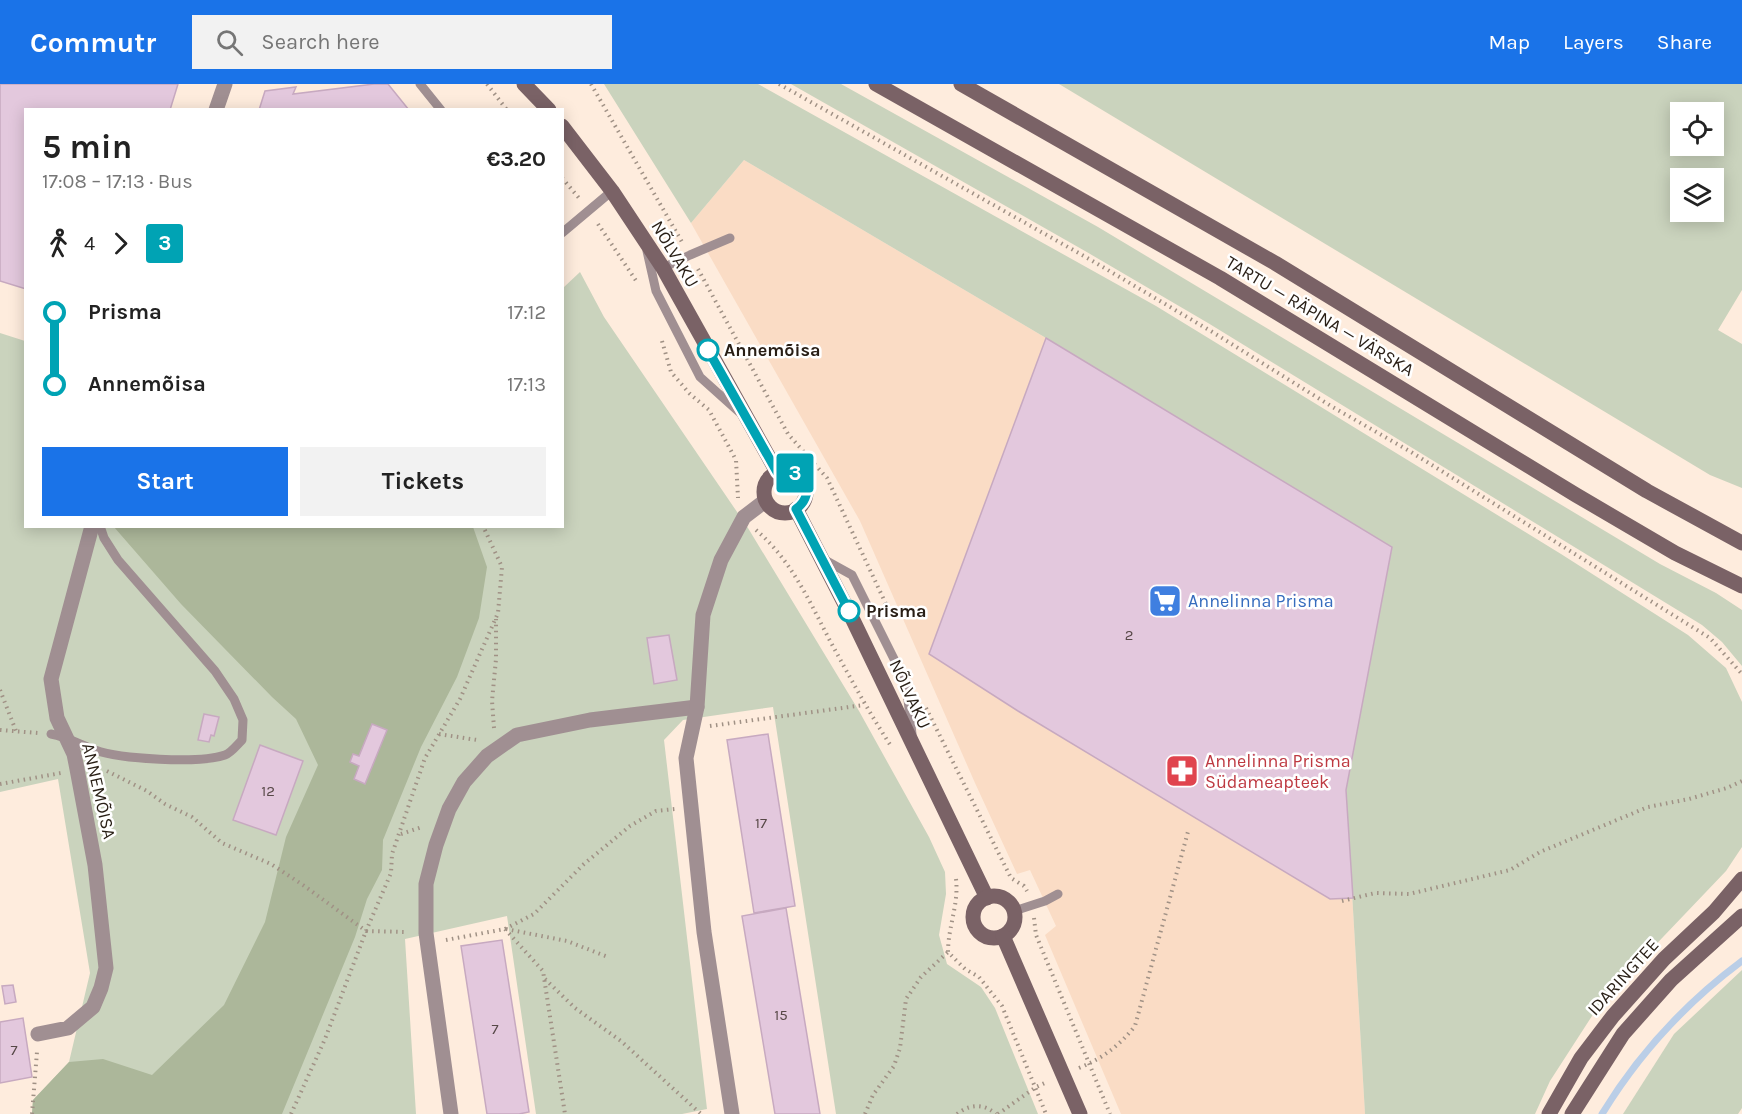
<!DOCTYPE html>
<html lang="en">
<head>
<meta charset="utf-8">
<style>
	:root { --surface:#fff; --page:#f2f2f2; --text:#222; --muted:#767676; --accent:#1a73e8 }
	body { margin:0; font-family:Karla,sans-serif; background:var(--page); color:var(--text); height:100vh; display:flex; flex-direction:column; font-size:22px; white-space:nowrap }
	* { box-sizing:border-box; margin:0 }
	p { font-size:20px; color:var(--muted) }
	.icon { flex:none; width:33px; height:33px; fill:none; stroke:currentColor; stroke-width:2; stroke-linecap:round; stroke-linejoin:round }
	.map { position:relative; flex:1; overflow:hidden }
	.panel { position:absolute; left:24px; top:24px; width:540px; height:420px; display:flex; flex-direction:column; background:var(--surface); border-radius:0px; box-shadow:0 3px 15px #0003 }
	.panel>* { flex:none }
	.badge { padding:0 12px; border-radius:4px; font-size:21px; line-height:39px }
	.controls { position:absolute; left:1670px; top:18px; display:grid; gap:12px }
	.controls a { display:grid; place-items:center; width:54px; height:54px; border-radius:0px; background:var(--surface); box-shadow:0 3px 15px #0003; font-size:30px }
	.map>.badge { position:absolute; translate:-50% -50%; box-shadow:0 0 0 3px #fff }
	.legs { display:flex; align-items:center; gap:9px; height:66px; padding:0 18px; font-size:20px }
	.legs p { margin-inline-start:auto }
	.overview { display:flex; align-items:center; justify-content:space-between; height:102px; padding:0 18px }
	h1 { font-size:33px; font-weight:700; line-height:45px }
	.button { display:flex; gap:12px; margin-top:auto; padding:12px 18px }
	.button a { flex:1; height:69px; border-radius:0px; background:var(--accent); color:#fff; font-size:24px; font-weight:700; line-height:69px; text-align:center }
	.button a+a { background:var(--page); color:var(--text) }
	ul { padding:0 18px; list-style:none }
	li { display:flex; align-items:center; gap:21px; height:72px; font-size:22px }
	li i { display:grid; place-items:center; width:9px; height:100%; margin:0 8px; background:currentColor }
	li i::after { content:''; width:15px; height:15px; margin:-8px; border:4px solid; border-radius:50%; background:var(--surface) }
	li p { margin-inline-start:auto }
	li:first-child i { background:linear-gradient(#0000 50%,currentColor 0) }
	li:last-child i { background:linear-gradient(currentColor 50%,#0000 0) }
	header { display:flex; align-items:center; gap:36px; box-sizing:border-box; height:84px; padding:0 30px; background:var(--accent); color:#fff }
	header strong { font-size:28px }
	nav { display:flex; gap:33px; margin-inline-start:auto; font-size:21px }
	.search { width:420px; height:54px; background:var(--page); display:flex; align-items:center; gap:15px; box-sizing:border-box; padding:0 21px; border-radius:0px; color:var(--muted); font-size:22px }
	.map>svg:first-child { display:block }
	.built { fill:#fadcc5 }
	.green { fill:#cad3bd; fill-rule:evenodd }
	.forest { fill:#acb79a }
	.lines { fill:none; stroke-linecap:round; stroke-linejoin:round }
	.stream { stroke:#bacee7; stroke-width:7 }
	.building { fill:#e3c8dd; stroke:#c7a9c0; stroke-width:1.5 }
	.path { stroke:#a09185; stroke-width:4; stroke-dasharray:1.5 4.5; stroke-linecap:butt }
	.lane { stroke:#a08f92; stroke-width:9 }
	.street { stroke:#a08f92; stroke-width:15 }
	.secondary { stroke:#7a6266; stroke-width:15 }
	.line-1-casing { stroke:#fff; stroke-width:14 }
	.line-1 { stroke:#00a3b4; stroke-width:9 }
	.stop-1-dot { fill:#fff; stroke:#00a3b4; stroke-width:3 }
	.labels { text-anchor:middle; stroke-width:5; stroke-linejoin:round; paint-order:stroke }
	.number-label { font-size:15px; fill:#574847 }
	.street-label { font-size:18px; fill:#281e15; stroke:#fff }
	.stop-label { font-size:18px; font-weight:bold; fill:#281e15; stroke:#fff; text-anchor:start }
	.shop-label { font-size:18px; fill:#366cbe; stroke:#fff; text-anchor:start }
	.health-label { font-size:18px; fill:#be3a42; stroke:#fff; text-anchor:start }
</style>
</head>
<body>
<header>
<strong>Commutr</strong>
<div class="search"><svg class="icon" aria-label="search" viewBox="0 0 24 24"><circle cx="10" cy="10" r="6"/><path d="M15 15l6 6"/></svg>Search here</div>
<nav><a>Map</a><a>Layers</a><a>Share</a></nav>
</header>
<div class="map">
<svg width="1742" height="1030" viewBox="0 0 1742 1030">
	<rect width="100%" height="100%" fill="#feecdd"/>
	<polygon class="built" points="744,76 1046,254 1392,463 1346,706 1365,1030 1121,1030 1045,851 1056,842 1030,786 1017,790 975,699 860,437 691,139"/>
	<g class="green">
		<polygon points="604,0 758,0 1156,222 1561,470 1688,551 1726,584 1742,618 1742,763 1726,787 1601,918 1550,997 1535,1030 1365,1030 1346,706 1392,463 1046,254 744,76 691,139"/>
		<polygon points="791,0 841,0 1098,143 1660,480 1716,509 1742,526 1742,582 1722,558 1702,541 1208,239 1085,167"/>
		<path d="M1059 0H1742V206L1718 246 1742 260V404L1710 391ZM1680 28H1713V62H1680ZM1680 94H1713V128H1680Z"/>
		<polygon points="580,188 604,233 748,444 859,627 929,753 945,788 946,810 939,851 947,880 981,903 995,924 1038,1030 836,1030 773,623 683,636 664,656 707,1025 682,1030 536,1030 507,832 405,855 416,1030 32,1030 33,1016 69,978 90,889 58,695 0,708 0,249 25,257 26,442 562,442 563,204"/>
		<polygon points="1742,886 1742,1024 1738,1030 1623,1030 1674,950"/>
	</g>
	<polygon class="forest" points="114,443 473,443 487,483 479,534 457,593 421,663 383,756 382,786 367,815 355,853 282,1030 32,1030 33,1016 69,978 103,975 152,991 224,921 265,838 286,753 318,681 296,635 272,613 181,520"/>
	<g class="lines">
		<path class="stream" d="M1602 1030C1638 971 1687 918 1742 877"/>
	</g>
	<g class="building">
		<polygon points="0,0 178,0 170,26 26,26 26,205 0,197"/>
		<polygon points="374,0 388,0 409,26 259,26 265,7 296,3 293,10"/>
		<polygon points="1046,254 1392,463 1346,706 1353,814 1330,815 1018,627 929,570"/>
		<polygon points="669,551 677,596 654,600 647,554"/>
		<polygon points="204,630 219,633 214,652 211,651 209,658 198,656"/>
		<polygon points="372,640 387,646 365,700 354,695 359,682 350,678 353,670 359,672"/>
		<polygon points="768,650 795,822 754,829 727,656"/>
		<polygon points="260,661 303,677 276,751 233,736"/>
		<polygon points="786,824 820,1030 775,1030 742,832"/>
		<polygon points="502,856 529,1028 519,1030 487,1030 461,862"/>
		<polygon points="13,901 16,918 5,920 2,902"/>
		<polygon points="23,934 32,993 0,999 0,938"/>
	</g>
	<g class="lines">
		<g class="path">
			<polyline points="487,0 507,26"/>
			<polyline points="591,0 682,158"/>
			<polyline points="779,0 1091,176 1214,249 1331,322 1411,368 1710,554 1742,590"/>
			<polyline points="562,94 579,114"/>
			<polyline points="598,140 637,198"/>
			<polyline points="698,185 788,350 827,394 892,533"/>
			<polyline points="662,257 671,288 690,310 709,326 736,376 738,414"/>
			<path d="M756 446C790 475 808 514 828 553 848 590 868 627 891 662"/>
			<polyline points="0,606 16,647"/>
			<polyline points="926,624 1011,794 1024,802 1027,807"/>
			<polyline points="710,642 864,621"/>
			<polyline points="494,644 492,617 496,575 496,535"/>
			<polyline points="0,646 38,649"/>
			<polyline points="439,650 477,656"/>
			<polyline points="107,687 147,707 165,720 192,733 222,759 271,780 303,801 366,847 391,789 392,770 425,674 460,615 498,529 502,483 483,442"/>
			<polyline points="0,700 61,689"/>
			<polyline points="401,750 422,743"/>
			<path d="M956 795C959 820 948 843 948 868L965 885 979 893 1002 922 1046 1030"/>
			<polyline points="1342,817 1375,809 1409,810 1510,786 1540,768 1648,723 1689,715 1727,704 1742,697"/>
			<polyline points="1034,834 1036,851 1110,1030"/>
			<polyline points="505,845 534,830 584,780 630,742 656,727 675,725"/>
			<polyline points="506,845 567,857 608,873"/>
			<polyline points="446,856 505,845 543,887 565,1030"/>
			<polyline points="545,895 575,924 621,957 701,1030"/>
			<path d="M1079 984C1103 974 1119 962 1135 942L1189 744"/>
			<polyline points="32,1030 37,968"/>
			<polyline points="291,1030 325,955 366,847 407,848"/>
			<polyline points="865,1030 873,1011 894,982 900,964 906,915 921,893 948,868"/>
			<path d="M957 1030C970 1020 983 1019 996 1030"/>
			<polyline points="998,1030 1036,1003 1047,998"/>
		</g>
		<g class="lane">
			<polyline points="420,0 441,26"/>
			<polyline points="562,149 612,107"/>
			<polyline points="647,167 656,207 700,293 739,328"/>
			<polyline points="663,184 690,171 730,154"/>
			<polyline points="823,475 852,491 906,599 912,650"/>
			<path d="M51 650C67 653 79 660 95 666 120 675 199 680 225 671 231 669 237 661 242 656L243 636 234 615 215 587 118 476 104 454 100 442"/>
			<polyline points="1014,827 1045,817 1058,810"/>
		</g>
		<g class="street">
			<polyline points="216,26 225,0"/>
			<polyline points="38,950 68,944 93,923 101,904 106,884 95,781 77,685 74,670 57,634 51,595 92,442"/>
			<polyline points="451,1030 426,849 426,800 436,761 449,725 464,698 487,672 517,651 590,636 697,623"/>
			<polyline points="732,1030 704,848 686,674 697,623 703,531 721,476 744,433 765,417"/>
		</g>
		<g class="secondary">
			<polyline points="524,0 549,26"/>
			<polyline points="876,0 1220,194 1576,411 1675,469 1742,502"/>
			<polyline points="961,0 1275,179 1647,407 1742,459"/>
			<polyline points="562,42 612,107 663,184 777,388"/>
			<circle cx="785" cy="408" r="21"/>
			<polyline points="796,425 852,534 987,814"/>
			<circle cx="994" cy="833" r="21"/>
			<polyline points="1003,852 1080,1030"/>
			<polyline points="1549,1030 1581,974 1613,932 1664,875 1714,828 1742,795"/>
			<polyline points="1572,1030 1623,950 1671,896 1742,832"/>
		</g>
	</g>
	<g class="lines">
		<g class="line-1-casing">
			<path id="line-1" d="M708 266 777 388C803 382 818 409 796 425L849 527"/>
		</g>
		<use href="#line-1" class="line-1"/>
	</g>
	<defs>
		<g id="supermarket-square" transform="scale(1.725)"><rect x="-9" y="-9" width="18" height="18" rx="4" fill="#3f7fe0" stroke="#fff"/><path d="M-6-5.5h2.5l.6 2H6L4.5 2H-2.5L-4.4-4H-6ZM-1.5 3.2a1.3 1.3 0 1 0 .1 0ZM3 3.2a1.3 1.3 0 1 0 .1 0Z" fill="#fff"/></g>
		<g id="pharmacy-square" transform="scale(1.725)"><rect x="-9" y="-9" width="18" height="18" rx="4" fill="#e0444e" stroke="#fff"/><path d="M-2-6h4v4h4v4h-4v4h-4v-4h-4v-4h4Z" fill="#fff"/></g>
	</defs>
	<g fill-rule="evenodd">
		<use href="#supermarket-square" x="1165" y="517"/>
		<use href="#pharmacy-square" x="1182" y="687"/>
	</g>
	<g class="stop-1-dot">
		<circle cx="708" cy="266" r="10"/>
		<circle cx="849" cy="527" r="10"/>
	</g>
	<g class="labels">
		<g class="number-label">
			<text x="1129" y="556">2</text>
			<text x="268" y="712">12</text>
			<text x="761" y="744">17</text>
			<text x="781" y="936">15</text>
			<text x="495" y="950">7</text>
			<text x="14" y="971">7</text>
		</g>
		<g class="street-label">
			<text transform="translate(675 170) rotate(59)" y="6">NÕLVAKU</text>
			<text transform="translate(1320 232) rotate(31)" y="6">TARTU — RÄPINA — VÄRSKA</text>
			<text transform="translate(910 610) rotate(65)" y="6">NÕLVAKU</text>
			<text transform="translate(99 707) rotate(77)" y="6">ANNEMÕISA</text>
			<text transform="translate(1623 893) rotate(-48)" y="6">IDARINGTEE</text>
		</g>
		<g class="stop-label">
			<text x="724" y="272">Annemõisa</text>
			<text x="866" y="533">Prisma</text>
		</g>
		<g class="shop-label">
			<text x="1188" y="523">Annelinna Prisma</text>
		</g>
		<g class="health-label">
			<text x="1205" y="683">Annelinna Prisma<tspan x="1205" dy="21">Südameapteek</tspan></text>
		</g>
	</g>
</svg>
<div class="controls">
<a><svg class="icon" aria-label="locate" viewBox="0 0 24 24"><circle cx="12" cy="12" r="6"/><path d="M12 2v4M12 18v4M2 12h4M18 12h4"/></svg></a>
<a><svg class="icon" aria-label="layers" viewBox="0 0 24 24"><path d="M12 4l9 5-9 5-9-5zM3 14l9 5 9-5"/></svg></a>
</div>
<b class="badge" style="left:795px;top:389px;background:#00a3b4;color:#fff">3</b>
<section class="panel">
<div class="overview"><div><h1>5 min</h1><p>17:08 – 17:13 · Bus</p></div><b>€3.20</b></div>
<div class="legs"><svg class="icon" aria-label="walk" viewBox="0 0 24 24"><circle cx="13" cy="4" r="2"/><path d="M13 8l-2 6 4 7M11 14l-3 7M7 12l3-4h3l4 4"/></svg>4<svg class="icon" aria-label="forward" viewBox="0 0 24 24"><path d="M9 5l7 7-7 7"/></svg><b class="badge" style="background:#00a3b4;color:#fff">3</b></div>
<ul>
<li><i style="color:#00a3b4"></i><b>Prisma</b><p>17:12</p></li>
<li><i style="color:#00a3b4"></i><b>Annemõisa</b><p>17:13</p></li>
</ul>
<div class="button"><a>Start</a><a>Tickets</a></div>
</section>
</div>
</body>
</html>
